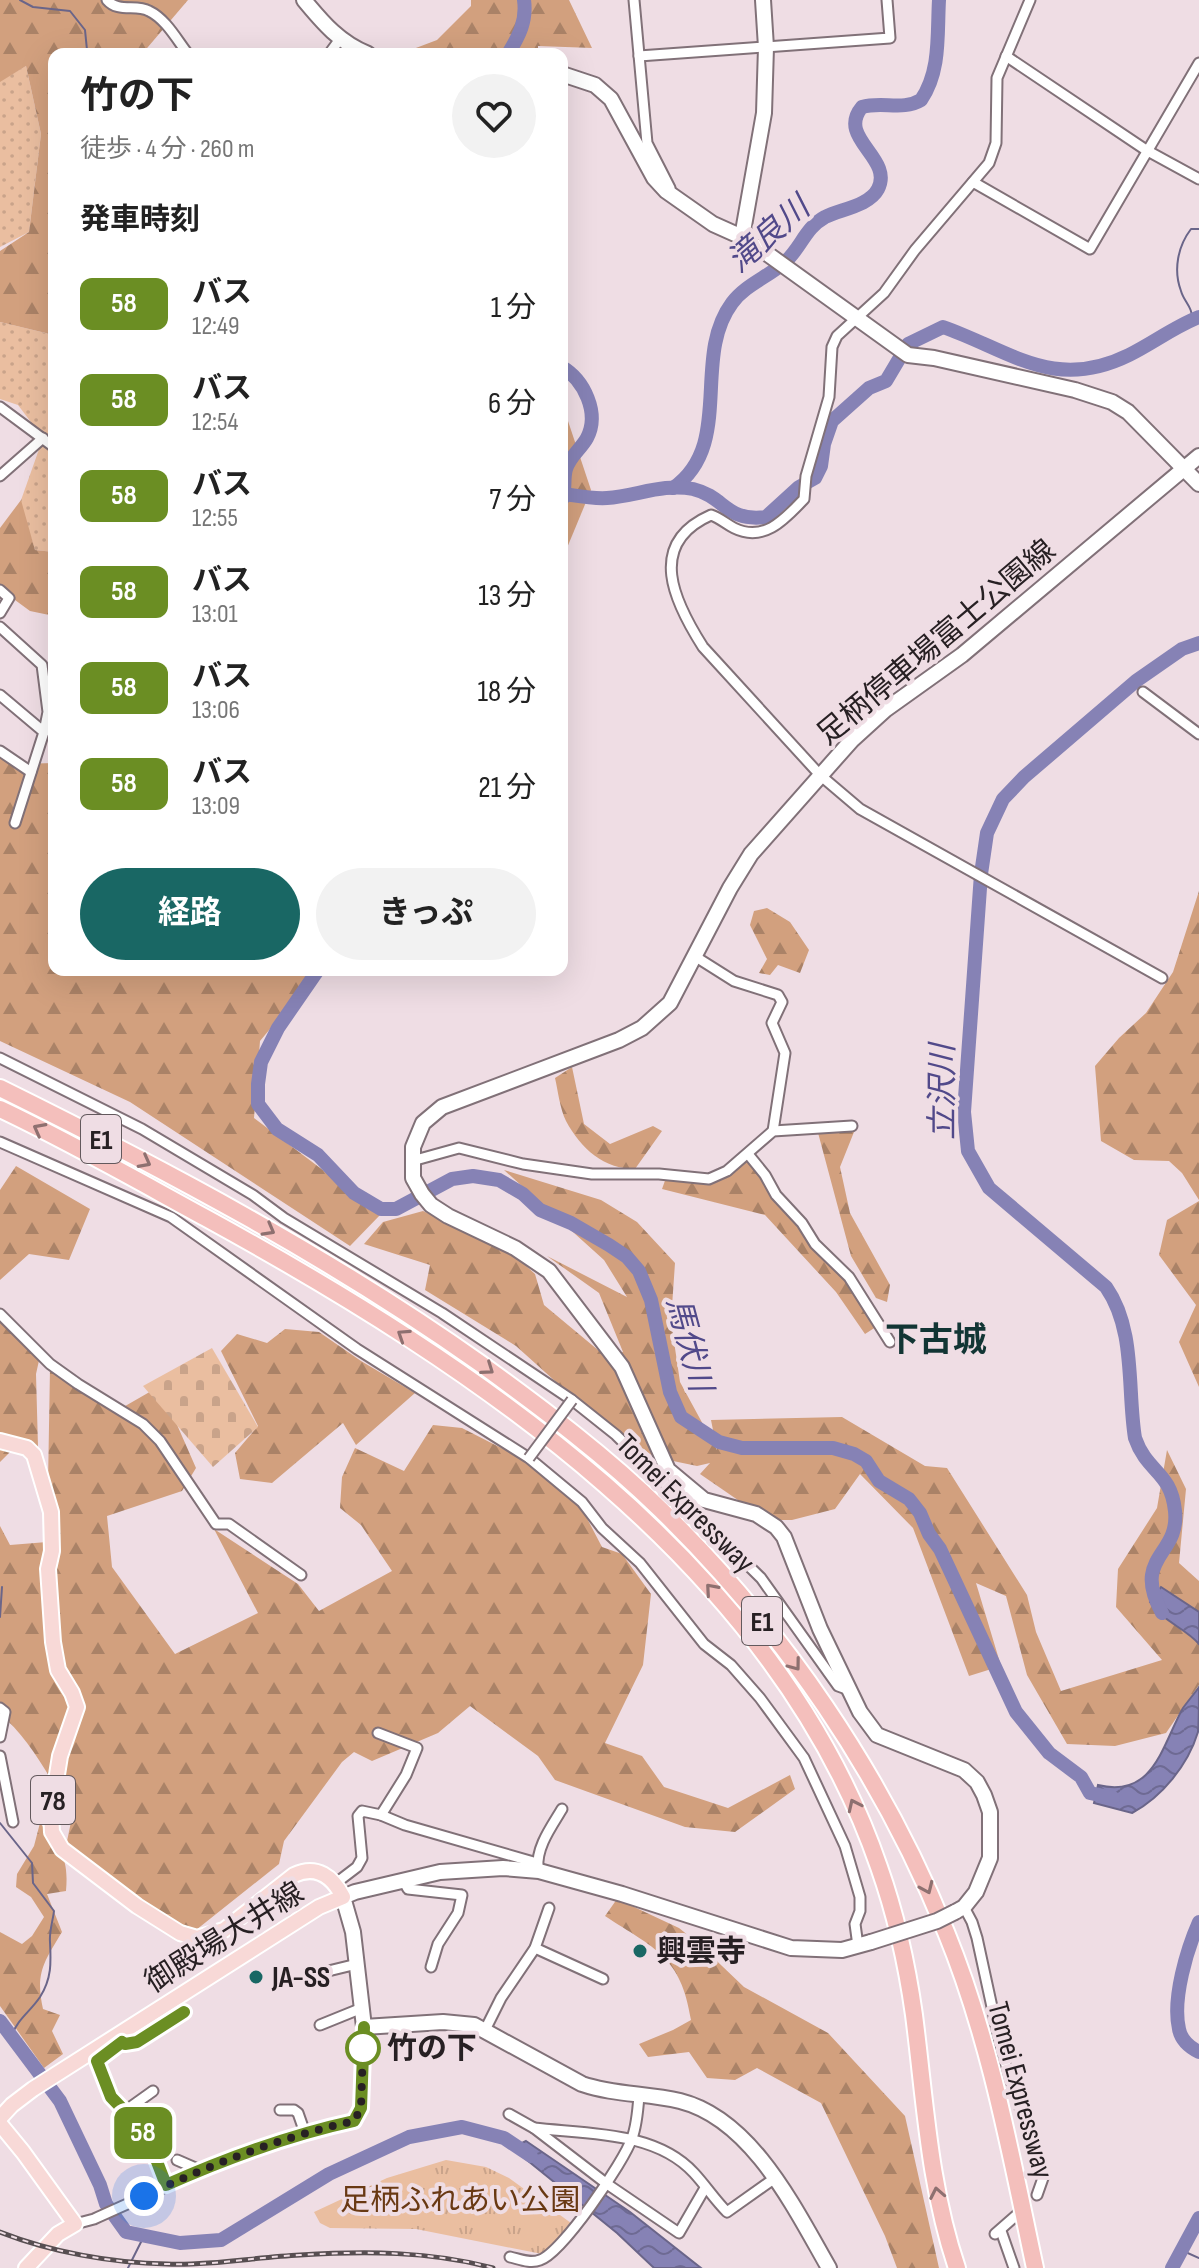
<!DOCTYPE html>
<html lang="ja">
<head>
<meta charset="utf-8">
<style>
	:root { --surface:#fff; --page:#f2f2f2; --text:#222; --muted:#767676; --accent:#196764 }
	body { margin:0; font-family:"Sofia Sans Condensed","Noto Sans JP",sans-serif; background:var(--page); color:var(--text); height:100vh; display:flex; flex-direction:column; font-size:30px; white-space:nowrap }
	* { box-sizing:border-box; margin:0 }
	p { font-size:26px; color:var(--muted) }
	.icon { flex:none; width:44px; height:44px; fill:none; stroke:currentColor; stroke-width:2; stroke-linecap:round; stroke-linejoin:round }
	.map { position:relative; flex:1; overflow:hidden }
	.side { position:absolute; left:48px; top:48px; width:520px; height:928px; display:flex; flex-direction:column; background:var(--surface); border-radius:16px; box-shadow:0 8px 32px #0002 }
	.side>* { flex:none }
	.badge { padding:0 16px; border-radius:12px; font-size:28px; line-height:52px }
	.you { position:absolute; width:40px; height:40px; margin:-20px; border:6px solid #fff; border-radius:50%; background:#1a73e8; box-shadow:0 0 0 12px #1a73e833 }
	.map>.badge { position:absolute; translate:-50% -50%; box-shadow:0 0 0 4px #fff }
	h2 { padding:0 32px; font-size:30px; line-height:72px }
	.round { display:grid; place-items:center; flex:none; width:84px; height:84px; border-radius:42px; background:var(--page) }
	.head { display:flex; align-items:center; justify-content:space-between; height:136px; padding:0 32px }
	h1 { font-size:38px; font-weight:700; line-height:60px }
	.action { display:flex; gap:16px; margin-top:auto; padding:16px 32px }
	.action a { flex:1; height:92px; border-radius:48px; background:var(--accent); color:#fff; font-size:32px; font-weight:700; line-height:92px; text-align:center }
	.action a+a { background:var(--page); color:var(--text) }
	ul { padding:0; list-style:none }
	li { display:flex; align-items:center; gap:24px; height:96px; padding:0 32px }
	li div { flex:1 }
	li b { display:block; font-size:30px }
	li em { font-style:normal }
	li .badge { min-width:88px; font-weight:700; text-align:center }
	.map>svg:first-child { display:block }
	.grass { fill:url(#grass-dots) }
	.forest { fill:url(#forest-firs) }
	.cemetery { fill:url(#cemetery-stones) }
	.park { fill:url(#park-tufts) }
	.water { fill:url(#water-waves); stroke:#6a6589; stroke-width:2 }
	.lines { fill:none; stroke-linecap:round; stroke-linejoin:round }
	.stream { stroke:#6a6589; stroke-width:2 }
	.river { stroke:#8682b5; stroke-width:14 }
	.street-casing { stroke:#817178; stroke-width:13 }
	.secondary-casing { stroke:#817178; stroke-width:18 }
	.primary-casing { stroke:#fff; stroke-width:18 }
	.highway-casing { stroke:#fff; stroke-width:20 }
	.street { stroke:#fff; stroke-width:9 }
	.secondary { stroke:#fff; stroke-width:14 }
	.primary { stroke:#f8d9d7; stroke-width:14 }
	.highway { stroke:#f4bfbc; stroke-width:16 }
	.rail-casing { stroke:#574e51; stroke-width:5 }
	.rail { stroke:#efdde4; stroke-width:2; stroke-dasharray:6; stroke-linecap:butt }
	.street-bridge-casing { stroke:#817178; stroke-width:13; stroke-linecap:butt }
	.secondary-bridge-casing { stroke:#817178; stroke-width:18; stroke-linecap:butt }
	.street-bridge { stroke:#fff; stroke-width:9 }
	.secondary-bridge { stroke:#fff; stroke-width:14 }
	.oneway { stroke:#8e7070 }
	.line-casing { stroke:#fff; stroke-width:18 }
	.line { stroke:#6b8e23; stroke-width:12 }
	.walk { stroke:#272023; stroke-width:8; stroke-dasharray:0 14.4 }
	.poi-dot { fill:#196764; stroke:#efdde4; stroke-width:3 }
	.stop-dot { fill:#fff; stroke:#6b8e23; stroke-width:4 }
	.labels { text-anchor:middle; stroke-width:8; stroke-linejoin:round; paint-order:stroke }
	.shield { fill:#efdde4; stroke:#63595d; stroke-width:2 }
	.shield-label { font-size:28px; font-weight:bold; fill:#272023 }
	.street-label { font-size:30px; fill:#272023; stroke:#efdde4 }
	.poi-label { font-size:30px; font-weight:bold; fill:#272023; stroke:#efdde4; text-anchor:start }
	.stop-label { font-size:30px; font-weight:bold; fill:#272023; stroke:#efdde4; text-anchor:start }
	.park-label { font-size:30px; fill:#693913; stroke:#efdde4 }
	.water-label { font-size:32px; font-style:italic; fill:#51498a; stroke:#efdde4 }
	.quarter-label { font-size:34px; font-weight:bold; fill:#123534; stroke:#efdde4 }
</style>
</head>
<body>
<div class="map">
<svg width="1199" height="2268" viewBox="0 0 1199 2268">
	<defs>
		<pattern id="grass-dots" width="8" height="8" patternUnits="userSpaceOnUse" patternTransform="scale(2)"><rect width="8" height="8" fill="#eabea0"/><path d="M2 2h.1M6 6h.1" fill="none" stroke="#c9a38a" stroke-width="1.8" stroke-linecap="round"/></pattern>
		<pattern id="forest-firs" width="22" height="20" patternUnits="userSpaceOnUse" patternTransform="scale(2)"><rect width="22" height="20" fill="#d2a07e"/><path d="M5 1l3.5 6h-7zM16 11l3.5 6h-7z" fill="#aa8267"/></pattern>
		<pattern id="cemetery-stones" width="16" height="16" patternUnits="userSpaceOnUse" patternTransform="scale(2)"><rect width="16" height="16" fill="#eabea0"/><path d="M2 7V4a2 2 0 0 1 4 0v3zM10 15v-3a2 2 0 0 1 4 0v3z" fill="#c9a38a"/></pattern>
		<pattern id="park-tufts" width="24" height="20" patternUnits="userSpaceOnUse" patternTransform="scale(2)"><rect width="24" height="20" fill="#eabea0"/><path d="M3 7l-1-3M5 7V3M7 7l1-3M15 17l-1-3M17 17v-4M19 17l1-3" fill="none" stroke="#c9a38a"/></pattern>
		<pattern id="water-waves" width="16" height="10" patternUnits="userSpaceOnUse" patternTransform="scale(2)"><rect width="16" height="10" fill="#8682b5"/><path d="M0 5q4-4 8 0t8 0" fill="none" stroke="#6e6a93"/></pattern>
	</defs>
	<rect width="100%" height="100%" fill="#efdde4"/>
	<g class="grass">
		<polygon points="26,66 41,134 29,232 0,247 0,81"/>
		<polygon points="0,322 54,335 54,552 35,550 20,503 43,438 18,405 0,399"/>
	</g>
	<g class="forest">
		<polygon points="0,0 188,0 142,54 54,54 54,335 0,322 0,251 29,232 41,134 26,66 0,82"/>
		<polygon points="471,0 569,0 592,48 538,46 538,54 400,54 437,40 471,6"/>
		<polygon points="562,403 591,490 562,560"/>
		<polygon points="21,500 35,550 54,552 54,616 30,611 0,589 0,528"/>
		<polygon points="0,756 17,764 54,763 54,970 319,970 260,1041 254,1118 381,1214 350,1246 130,1102 0,1041"/>
		<polygon points="1199,891 1199,1200 1182,1173 1169,1161 1134,1160 1101,1141 1095,1066 1119,1038 1146,1013 1173,972"/>
		<polygon points="767,908 790,922 809,950 800,973 778,965 770,975 759,973 767,959 750,925 754,911"/>
		<path d="M572 1067 584 1124 610 1144 653 1126 662 1131 635 1169C604 1169 581 1149 566 1121 560 1109 558 1091 555 1078Z"/>
		<polygon points="817,1129 854,1132 840,1167 850,1213 890,1285 887,1302 876,1298 851,1256"/>
		<polygon points="751,1158 879,1325 865,1334 836,1292 765,1215 662,1189 667,1175 719,1178"/>
		<polygon points="16,1166 90,1209 69,1260 29,1254 0,1280 0,1190"/>
		<polygon points="504,1170 601,1200 637,1222 675,1263 671,1321 680,1382 717,1450 711,1420 842,1417 925,1466 947,1468 1027,1595 1036,1632 1061,1691 1162,1660 1116,1607 1118,1569 1157,1508 1167,1450 1186,1489 1179,1563 1199,1581 1199,1685 1166,1733 1115,1746 1067,1744 1027,1675 1006,1596 976,1583 1001,1666 969,1676 913,1528 860,1474 835,1509 792,1520 767,1520 700,1474 710,1463 697,1466 654,1457 565,1390 516,1346 425,1290 430,1265 364,1244 383,1222 423,1211 511,1252 535,1274 544,1305 604,1355 623,1352 599,1293 547,1256 627,1297 604,1260"/>
		<polygon points="1199,1201 1199,1387 1179,1342 1196,1305 1159,1255 1167,1220"/>
		<polygon points="0,1310 10,1318 40,1356 36,1374 38,1447 15,1447 0,1462"/>
		<polygon points="285,1329 319,1332 361,1361 415,1393 356,1445 343,1423 272,1483 240,1479 235,1453 258,1426 221,1351 237,1334 267,1343"/>
		<path d="M50 1368 120 1409 160 1386 196 1468 182 1491 107 1516 112 1567 175 1654 258 1613 214 1529 298 1584 319 1611 392 1571 361 1525 340 1508 342 1477 355 1448 404 1471 433 1425 462 1428 519 1457 580 1505 602 1547 622 1554 651 1594 643 1665 605 1743 642 1756 664 1787 728 1808 790 1775 795 1789 735 1832 685 1827 555 1780 538 1756 470 1706 438 1733 372 1761 354 1752 342 1762 284 1841 279 1864 196 1930 159 1915 66 1846 72 1817C54 1784 29 1737 0 1714V1526L10 1545 47 1542Z"/>
		<path d="M40 1823C60 1849 69 1856 66 1891L47 1894 62 1932C44 1962 35 1973 43 2009L60 2015 52 2031 63 2054 44 2068 0 2006V1932L22 1944 32 1936 44 1917 31 1897 16 1887 17 1874 34 1846Z"/>
		<path d="M617 1899 679 1928 699 1944 744 1987 828 2033 905 2116 939 2268H897L885 2236 821 2103 757 2068 735 2080 707 2078 689 2052 648 2057 639 2044 673 2030 691 2020C681 1956 655 1949 605 1916Z"/>
	</g>
	<polygon class="cemetery" points="212,1348 258,1427 213,1467 143,1386"/>
	<polygon class="park" points="446,2160 486,2167 509,2178 571,2223 553,2248 542,2254 416,2229 330,2228 320,2223 314,2212 387,2178"/>
	<g class="water">
		<path d="M1161 1587 1199 1612V1644C1184 1627 1163 1622 1150 1602Z"/>
		<path d="M1199 1687C1199 1701 1199 1719 1198 1732 1188 1765 1162 1797 1132 1813L1094 1803 1098 1785C1154 1799 1162 1745 1183 1708 1188 1701 1194 1694 1199 1687Z"/>
		<polygon points="526,2141 630,2212 701,2268 654,2268 617,2233 512,2148"/>
	</g>
	<g class="lines">
		<g class="stream">
			<polyline points="20,0 33,7 70,11 85,30 87,50 84,54"/>
			<path d="M1192 320C1193 307 1184 302 1181 291 1173 270 1178 246 1191 229H1199"/>
			<polyline points="0,1617 2,1587"/>
			<path d="M0 1823 32 1863 33 1883 54 1911C53 1920 49 1932 50 1942 51 1962 52 1978 40 1997 30 2012 18 2018 11 2037"/>
			<polyline points="1181,2250 1199,2258"/>
			<polyline points="128,2268 144,2236"/>
		</g>
		<g class="river">
			<path d="M508 54C519 36 527 21 524 0"/>
			<path d="M562 367C584 380 600 413 587 438 581 449 570 456 566 469 563 479 566 490 562 500"/>
			<path d="M673 488C735 445 691 358 732 303 745 285 768 277 785 262 801 248 805 228 825 217 841 209 869 206 878 189 894 158 836 138 862 107 882 101 903 111 921 100 941 71 937 34 939 0"/>
			<path d="M564 494C578 496 593 499 607 498 636 496 664 483 693 489 726 497 725 522 766 517L799 487 815 478 821 466 824 444 832 421 869 388 886 381 908 344 943 327C1011 351 1054 392 1129 355 1153 343 1174 327 1199 317"/>
			<polyline points="318,970 278,1028 261,1062 258,1084 258,1104 277,1129 318,1155 354,1193 381,1209 396,1209 452,1179 473,1176 499,1180 523,1194 540,1210 571,1223 609,1245 627,1257 639,1271 651,1300 670,1392 681,1417 719,1442 742,1448 833,1448 854,1454 866,1461 879,1481 909,1499 920,1513 929,1534 940,1549 1016,1712 1049,1753 1081,1777 1090,1793 1113,1798"/>
			<path d="M1162 1613C1131 1556 1180 1556 1175 1511 1171 1471 1147 1473 1135 1438 1127 1389 1136 1330 1106 1287L989 1188 968 1151 964 1112 981 874 987 833 1003 799 1024 777 1136 681 1182 649 1199 643"/>
			<path d="M1199 1922C1187 1949 1172 1999 1179 2029 1181 2040 1189 2047 1199 2052"/>
			<polyline points="0,2021 60,2101 100,2185 106,2204 126,2232 180,2243 221,2240 329,2174 409,2137 462,2127 504,2138 531,2156"/>
			<polyline points="1172,2268 1199,2218"/>
		</g>
		<g class="street-casing">
			<g id="street">
				<path d="M107 0C118 13 136 4 149 11 166 19 177 40 188 54"/>
				<polyline points="634,0 647,143 670,188"/>
				<path d="M1030 0 997 78 996 143 989 163 915 250 884 293 837 336 832 347 829 397 806 476 804 499C785 519 764 543 734 528 726 524 720 518 711 515 645 544 675 603 703 647L820 775 860 809 1162 978"/>
				<polyline points="329,54 340,39"/>
				<polyline points="639,56 890,38 887,0"/>
				<polyline points="1006,56 1146,150 1199,179"/>
				<polyline points="973,182 1090,249 1199,63"/>
				<polyline points="0,407 54,447"/>
				<polyline points="0,476 43,438"/>
				<polyline points="0,590 9,598 0,613"/>
				<polyline points="0,627 42,665 48,712 44,732"/>
				<polyline points="1143,692 1199,734"/>
				<polyline points="0,695 44,732 15,823"/>
				<polyline points="0,751 31,772"/>
				<polyline points="696,957 734,981 778,995 782,1002 772,1023 785,1053 773,1131"/>
				<polyline points="0,1058 142,1129 253,1195 284,1218 442,1313 572,1400 616,1435 761,1578 838,1686 849,1690"/>
				<polyline points="0,1142 171,1217 357,1349 529,1458 582,1502 602,1528 640,1563 704,1644 731,1665 760,1698 804,1758 845,1846 860,1897 860,1911 855,1924 858,1946"/>
				<polyline points="748,1154 765,1175 776,1195 802,1223 815,1244 849,1277 890,1342"/>
				<polyline points="412,1161 459,1148 523,1164 592,1174 659,1174 709,1179 727,1171 773,1131 852,1126"/>
				<polyline points="0,1314 50,1364 78,1384 143,1424 160,1441 216,1524 229,1524 301,1575"/>
				<polyline points="0,1708 5,1712 0,1737"/>
				<polyline points="0,1756 13,1822"/>
				<polyline points="381,1815 405,1825 537,1863"/>
				<path d="M538 1868C536 1847 552 1826 562 1809"/>
				<polyline points="403,1880 408,1889 462,1895 458,1913 438,1944 431,1967"/>
				<polyline points="336,1883 357,1867 362,1858 358,1816 362,1811 381,1815 406,1775 417,1748 378,1733"/>
				<polyline points="964,1907 972,1922 977,1938 1002,2053 1043,2178 1037,2195"/>
				<polyline points="535,1948 603,1979"/>
				<polyline points="320,1973 357,1964"/>
				<polyline points="320,2025 362,2008"/>
				<polyline points="485,2030 501,1998 535,1948 549,1908"/>
				<polyline points="89,2052 97,2061 111,2097 125,2111 153,2091"/>
				<polyline points="97,2061 122,2042 125,2044 137,2042 184,2012"/>
				<polyline points="280,2110 294,2110 298,2113 305,2133"/>
				<path d="M125 2111C147 2134 153 2158 166 2185"/>
				<polyline points="509,2114 534,2128 607,2184 679,2233 705,2188"/>
				<path d="M534 2128C587 2134 656 2131 694 2173 706 2186 715 2200 727 2212L775 2178"/>
				<polyline points="177,2160 200,2170"/>
				<path d="M75 2224 94 2219C179 2181 262 2141 354 2121L361 2108 364 2027"/>
				<polyline points="1001,2231 1014,2268"/>
				<polyline points="995,2234 1019,2213"/>
				<path d="M510 2257C519 2259 530 2264 540 2260 562 2253 624 2162 632 2138 637 2125 638 2109 639 2095"/>
			</g>
		</g>
		<g class="secondary-casing">
			<g id="secondary">
				<path d="M304 0C323 23 340 43 368 54"/>
				<polyline points="562,74 595,85 611,99 654,178 666,191 713,224 742,237 769,255 908,355 934,358 1075,390 1112,402 1128,412 1199,484"/>
				<polyline points="742,237 764,113 766,47 763,0"/>
				<polyline points="955,1912 964,1907 976,1892 990,1858 990,1812 984,1795 977,1782 964,1770 877,1735 860,1712 820,1629 784,1537 776,1527 756,1514 704,1500 668,1470 622,1367 549,1271 515,1248 448,1216 431,1205 422,1194 413,1178 413,1147 423,1123 442,1107 619,1040 642,1028 670,1003 730,888 751,854 852,740 885,710 962,655 1199,456"/>
				<path d="M829 2268C795 2209 752 2119 680 2101 647 2093 614 2095 582 2084L474 2025 443 2022 364 2027 353 1932 343 1897 355 1892 440 1872 503 1868 539 1871 622 1894 791 1948 842 1950 871 1942"/>
			</g>
		</g>
		<g class="primary-casing">
			<g id="primary">
				<path d="M0 1441 27 1448 34 1455 51 1512 52 1551 48 1569 53 1642 58 1670 72 1693 77 1707 60 1756 51 1812 52 1832 62 1849 137 1906 180 1933 197 1938 224 1930 294 1875C317 1864 333 1877 343 1897L319 1907 33 2089 12 2105 0 2118"/>
				<polyline points="0,2124 23,2152 75,2224 58,2234 26,2268"/>
			</g>
		</g>
		<g class="highway-casing">
			<g id="highway">
				<path d="M0 1088C166 1170 330 1257 481 1364 543 1409 606 1456 661 1510 783 1629 882 1774 946 1932 990 2039 1011 2156 1035 2268"/>
				<path d="M0 1109C70 1142 138 1181 206 1218 474 1365 775 1563 879 1867 896 1915 907 1965 914 2015 925 2100 929 2186 957 2268"/>
			</g>
		</g>
		<use href="#street" class="street"/>
		<use href="#secondary" class="secondary"/>
		<use href="#primary" class="primary"/>
		<use href="#highway" class="highway"/>
		<g class="rail-casing">
			<path id="rail" d="M0 2232C51 2252 111 2263 167 2264 211 2266 256 2257 300 2255 365 2251 430 2251 493 2268"/>
		</g>
		<use href="#rail" class="rail"/>
		<g class="street-bridge-casing">
			<polyline id="street-bridge" points="529,1458 572,1400"/>
		</g>
		<g class="secondary-bridge-casing">
			<polyline id="secondary-bridge" points="871,1942 937,1921 955,1912"/>
		</g>
		<use href="#street-bridge" class="street-bridge"/>
		<use href="#secondary-bridge" class="secondary-bridge"/>
	</g>
	<defs><path id="oneway-chevron" d="M-2-3.5L2.5 0L-2 3.5" fill="none" stroke-width="1.6" stroke-linecap="round" stroke-linejoin="round" transform="scale(2)"/></defs>
	<g class="oneway">
		<use href="#oneway-chevron" transform="translate(39 1129) rotate(-152)"/>
		<use href="#oneway-chevron" transform="translate(145 1162) rotate(28)"/>
		<use href="#oneway-chevron" transform="translate(269 1230) rotate(29)"/>
		<use href="#oneway-chevron" transform="translate(403 1335) rotate(-147)"/>
		<use href="#oneway-chevron" transform="translate(488 1369) rotate(35)"/>
		<use href="#oneway-chevron" transform="translate(711 1589) rotate(-131)"/>
		<use href="#oneway-chevron" transform="translate(795 1665) rotate(53)"/>
		<use href="#oneway-chevron" transform="translate(854 1805) rotate(-115)"/>
		<use href="#oneway-chevron" transform="translate(927 1888) rotate(66)"/>
		<use href="#oneway-chevron" transform="translate(937 2193) rotate(-101)"/>
	</g>
	<g class="lines">
		<g class="line-casing">
			<path id="line" d="M184 2012 137 2042 125 2044 122 2042 97 2061 111 2097 139 2126 151 2146 166 2185C227 2158 289 2135 354 2121L361 2108 364 2027"/>
		</g>
		<use href="#line" class="line"/>
		<path class="walk" d="M144 2196C212 2164 281 2137 354 2121L361 2108 363 2048"/>
	</g>
	<g class="poi-dot">
		<circle cx="640" cy="1951" r="8"/>
		<circle cx="256" cy="1977" r="8"/>
	</g>
	<circle class="stop-dot" cx="363" cy="2048" r="16"/>
	<g class="labels">
		<g class="shield">
			<rect x="81" y="1115" width="40" height="48" rx="6"/>
			<rect x="742" y="1597" width="40" height="48" rx="6"/>
			<rect x="31" y="1776" width="44" height="48" rx="6"/>
		</g>
		<g class="shield-label">
			<text x="101" y="1149">E1</text>
			<text x="762" y="1631">E1</text>
			<text x="53" y="1810">78</text>
		</g>
		<g class="street-label">
			<text transform="translate(936 642) rotate(-40)" y="10">足柄停車場富士公園線</text>
			<text transform="translate(686 1503) rotate(45)" y="10">Tomei Expressway</text>
			<text transform="translate(224 1937) rotate(-32)" y="10">御殿場大井線</text>
			<text transform="translate(1021 2090) rotate(75)" y="10">Tomei Expressway</text>
		</g>
		<g class="poi-label">
			<text x="656" y="1961">興雲寺</text>
			<text x="272" y="1987">JA-SS</text>
		</g>
		<g class="stop-label">
			<text x="387" y="2058">竹の下</text>
		</g>
		<g class="park-label">
			<text x="460" y="2210">足柄ふれあい公園</text>
		</g>
		<g class="water-label">
			<text transform="translate(768 234) rotate(-41)" y="11">滝良川</text>
			<text transform="translate(942 1092) rotate(-90)" y="11">立沢川</text>
			<text transform="translate(690 1344) rotate(75)" y="11">馬伏川</text>
		</g>
		<g class="quarter-label">
			<text x="936" y="1351">下古城</text>
		</g>
	</g>
</svg>
<div class="you" style="left:144px;top:2196px"></div>
<b class="badge" style="left:143px;top:2133px;background:#6b8e23;color:#fff">58</b>
<section class="side">
<div class="head"><div><h1>竹の下</h1><p>徒歩 · 4 分 · 260 m</p></div><a class="round"><svg class="icon" aria-label="heart" viewBox="0 0 24 24"><path d="M12 20l-8-8c-3-5 5-10 8-4 3-6 11-1 8 4z"/></svg></a></div>
<h2>発車時刻</h2>
<ul>
<li><span class="badge" style="background:#6b8e23;color:#fff">58</span><div><b>バス</b><p>12:49</p></div><em>1 分</em></li>
<li><span class="badge" style="background:#6b8e23;color:#fff">58</span><div><b>バス</b><p>12:54</p></div><em>6 分</em></li>
<li><span class="badge" style="background:#6b8e23;color:#fff">58</span><div><b>バス</b><p>12:55</p></div><em>7 分</em></li>
<li><span class="badge" style="background:#6b8e23;color:#fff">58</span><div><b>バス</b><p>13:01</p></div><em>13 分</em></li>
<li><span class="badge" style="background:#6b8e23;color:#fff">58</span><div><b>バス</b><p>13:06</p></div><em>18 分</em></li>
<li><span class="badge" style="background:#6b8e23;color:#fff">58</span><div><b>バス</b><p>13:09</p></div><em>21 分</em></li>
</ul>
<div class="action"><a>経路</a><a>きっぷ</a></div>
</section>
</div>
</body>
</html>
